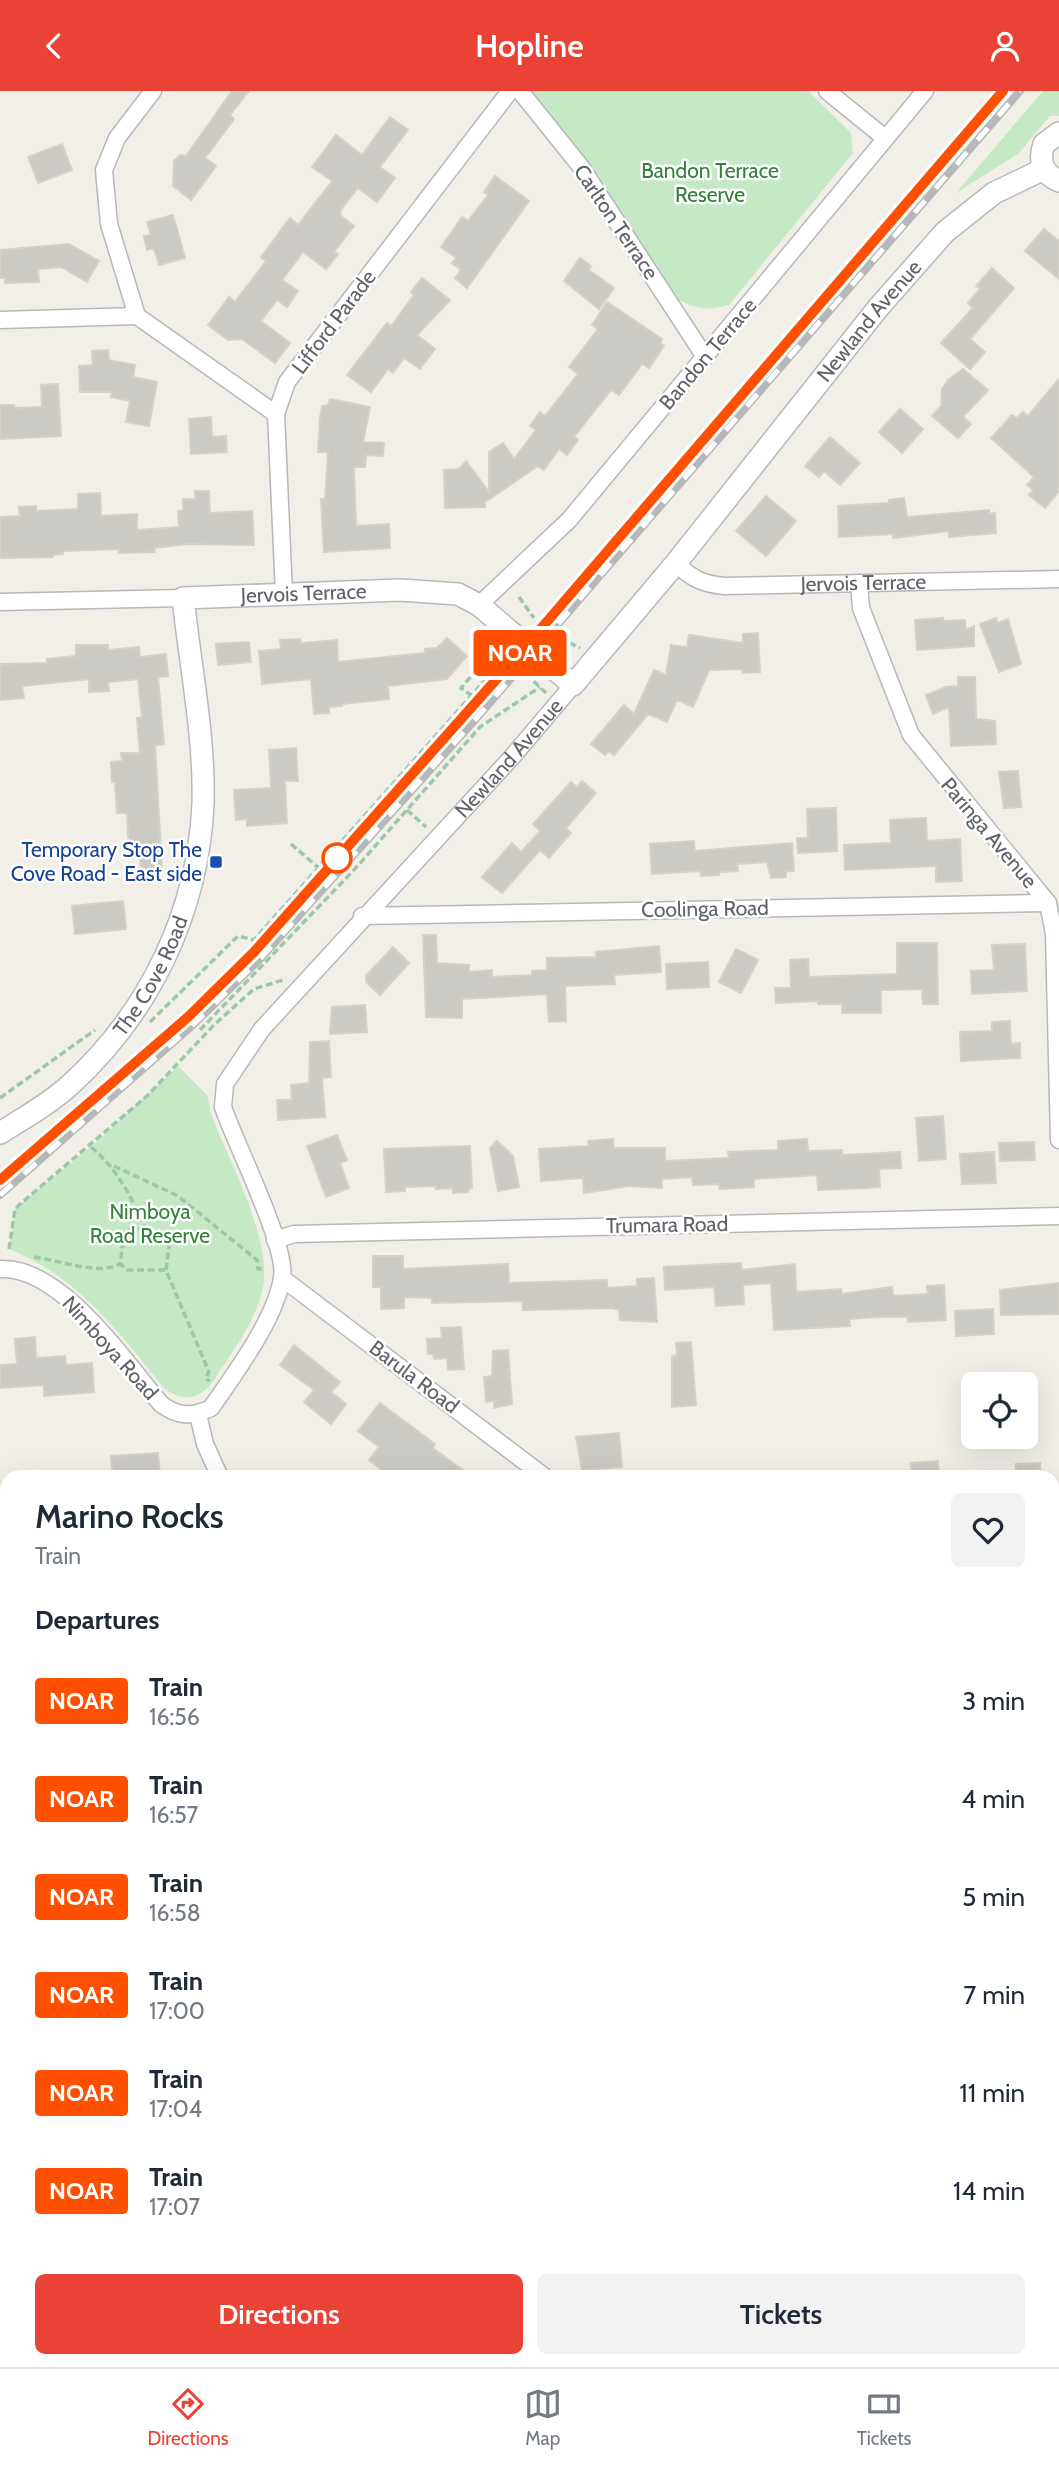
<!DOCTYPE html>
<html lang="en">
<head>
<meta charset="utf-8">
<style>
	:root { --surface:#fff; --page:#f2f2f3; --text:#1f2937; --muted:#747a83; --line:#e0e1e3; --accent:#ea4335 }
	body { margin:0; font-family:Cabin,sans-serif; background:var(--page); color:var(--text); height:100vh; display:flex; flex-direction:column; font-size:26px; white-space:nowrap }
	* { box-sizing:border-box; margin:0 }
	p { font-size:23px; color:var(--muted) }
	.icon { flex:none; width:38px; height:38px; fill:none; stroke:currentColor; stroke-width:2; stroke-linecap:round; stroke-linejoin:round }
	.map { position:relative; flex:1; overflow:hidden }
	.drawer { position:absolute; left:0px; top:1379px; width:1060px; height:898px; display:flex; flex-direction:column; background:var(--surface); border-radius:21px 21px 0 0; box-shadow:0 7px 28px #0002 }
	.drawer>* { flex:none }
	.badge { padding:0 14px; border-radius:5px; font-size:24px; line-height:46px }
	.controls { position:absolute; left:961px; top:1281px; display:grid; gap:14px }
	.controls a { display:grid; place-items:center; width:77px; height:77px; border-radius:10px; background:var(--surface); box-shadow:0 7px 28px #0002; font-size:35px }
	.map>.badge { position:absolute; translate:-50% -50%; box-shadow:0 0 0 4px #fff }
	h2 { padding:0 35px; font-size:26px; line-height:63px }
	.round { display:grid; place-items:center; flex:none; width:74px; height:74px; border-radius:10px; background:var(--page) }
	.head { display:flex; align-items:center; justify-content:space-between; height:119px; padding:0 35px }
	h1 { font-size:33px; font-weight:600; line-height:52px }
	.button { display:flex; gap:14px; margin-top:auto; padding:14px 35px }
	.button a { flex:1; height:80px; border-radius:10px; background:var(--accent); color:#fff; font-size:28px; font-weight:600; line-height:80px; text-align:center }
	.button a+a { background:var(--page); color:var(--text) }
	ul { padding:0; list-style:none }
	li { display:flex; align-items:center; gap:21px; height:98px; padding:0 35px }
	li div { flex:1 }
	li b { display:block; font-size:26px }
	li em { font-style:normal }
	li .badge { min-width:77px; font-weight:700; text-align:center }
	header { display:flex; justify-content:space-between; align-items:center; height:91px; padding:0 35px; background:var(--accent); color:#fff; font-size:32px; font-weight:600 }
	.dock { display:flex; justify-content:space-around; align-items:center; height:98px; border-top:2px solid var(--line); background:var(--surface); font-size:19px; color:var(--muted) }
	.dock a { display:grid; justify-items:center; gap:4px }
	.dock .current { color:var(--accent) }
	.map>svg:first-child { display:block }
	.green { fill:#c5e8c5 }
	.building { fill:#cccac5; stroke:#d6d1c6; stroke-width:2 }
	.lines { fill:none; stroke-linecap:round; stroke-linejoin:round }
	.street-casing { stroke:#b5b8bc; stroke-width:19 }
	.secondary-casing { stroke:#b6babf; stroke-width:24 }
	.path { stroke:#9cc7a9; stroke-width:3.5; stroke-dasharray:7 3.5; stroke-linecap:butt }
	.street { stroke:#fff; stroke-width:16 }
	.secondary { stroke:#fff; stroke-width:21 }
	.rail-casing { stroke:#b6b7b8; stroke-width:8 }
	.rail { stroke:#fff; stroke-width:5; stroke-dasharray:16; stroke-linecap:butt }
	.line-casing { stroke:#fff; stroke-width:16 }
	.line { stroke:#fe5000; stroke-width:10 }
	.stop-dot { fill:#fff; stroke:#fe5000; stroke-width:3.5 }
	.transit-dot { fill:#1a4fb4; stroke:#fff; stroke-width:2.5 }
	.labels { text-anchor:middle; stroke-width:5; stroke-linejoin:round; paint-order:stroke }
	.park-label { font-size:21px; fill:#348238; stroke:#fff }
	.street-label { font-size:21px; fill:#5f6368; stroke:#fff }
	.transit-label { font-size:21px; fill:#164399; stroke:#fff; text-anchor:end }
</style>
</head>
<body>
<header><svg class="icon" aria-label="back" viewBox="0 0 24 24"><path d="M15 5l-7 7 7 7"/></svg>Hopline<svg class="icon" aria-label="person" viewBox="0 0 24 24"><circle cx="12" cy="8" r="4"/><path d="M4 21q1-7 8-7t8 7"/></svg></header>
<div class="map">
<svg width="1059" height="2276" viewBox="0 0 1059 2276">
	<rect width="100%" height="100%" fill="#f1efe8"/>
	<g class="green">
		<path d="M531 0H808L851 42 853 62 729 214C707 220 696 218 677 208L602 96Z"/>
		<polygon points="1043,0 1059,0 1059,25 1050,25 1019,62 956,102"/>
		<path d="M178 975 208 1005 211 1023C229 1070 277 1156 261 1205 252 1235 231 1263 214 1289 201 1308 184 1312 165 1298 119 1242 79 1186 9 1158L15 1118 19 1114 91 1056Z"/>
		<polygon points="1054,2178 1059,2178 1059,2276 0,2276 0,2260 7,2259 7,2270 1054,2270"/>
	</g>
	<g class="building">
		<polygon points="232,0 249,0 230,24 234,28 205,67 216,75 191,109 173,95 174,70 180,64 186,65"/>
		<polygon points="390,26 408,39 380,76 395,87 377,111 358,97 340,120 341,125 354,135 334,161 338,163 326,178 303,161 282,189 298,200 287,216 277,209 261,230 290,252 275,272 242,248 228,249 208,234 229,206 235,211 266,170 261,166 290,127 298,134 332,90 312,76 336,44 362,64"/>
		<polygon points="62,53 72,79 38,92 28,66"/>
		<polygon points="495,85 529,110 467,197 455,187 461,179 452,172 456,167 441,156 462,126 468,130 488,104 484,101"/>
		<polygon points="173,124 185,167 159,174 154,157 147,159 144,145 151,144 147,131"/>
		<polygon points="1044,138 1059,150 1059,188 1025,160"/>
		<polygon points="69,153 99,170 87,191 61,176 38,178 39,191 5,192 5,187 0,187 0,159"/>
		<polygon points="580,167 591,175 589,179 614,197 599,218 564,190"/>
		<polygon points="992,177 1014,197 970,248 985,261 970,278 941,252 973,217 968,212 980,198 976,195"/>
		<polygon points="422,187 450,209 417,244 435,258 420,278 404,267 393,282 388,278 371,301 347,284 387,232 391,235 414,204 411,201"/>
		<polygon points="607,211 662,248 660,252 664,255 649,277 642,273 619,304 611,299 574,346 578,349 567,364 559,358 544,379 538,375 485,411 485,416 445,417 444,379 459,378 466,370 489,401 489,361 503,352 514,368 536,339 530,335 540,321 545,325 578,283 569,276 598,238 592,234"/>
		<polygon points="108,259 109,269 135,274 133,286 157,291 149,335 126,331 130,310 111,306 112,301 80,301 79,275 93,274 92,260"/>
		<polygon points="963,278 988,299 963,326 971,333 958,347 932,325 941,315 942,298 948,289"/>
		<polygon points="1059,288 1059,400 1045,417 1029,404 1033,399 1027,394 1034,386 991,347 1012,324 1017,327 1023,321 1028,325"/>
		<polygon points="58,293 61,345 0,348 0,314 14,314 15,317 42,316 41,294"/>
		<polygon points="330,308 370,316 363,351 384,352 383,365 366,364 365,376 354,376 356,435 389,433 390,457 324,461 321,408 325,408 328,361 318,361 320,327 322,315 328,314"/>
		<polygon points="900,318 923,338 902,362 879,341"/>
		<polygon points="211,326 212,346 226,345 227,361 191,363 189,328"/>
		<polygon points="830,346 860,372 840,394 824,380 819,386 805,375"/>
		<polygon points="195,400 209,400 210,422 252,420 254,454 187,453 154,457 155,461 119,462 119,458 63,460 63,463 53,464 53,466 0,467 0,426 20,425 19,416 36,415 36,420 78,418 78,403 100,402 101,425 137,423 137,439 167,437 179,436 178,420 183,419 183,408 195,408"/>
		<polygon points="766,405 796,430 766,465 736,440"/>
		<polygon points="904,407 907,426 989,419 989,423 995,422 996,442 949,446 949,440 893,447 893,443 839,446 838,415 889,412 889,409"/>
		<polygon points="943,527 943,530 965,529 966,539 974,535 974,555 917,559 915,529"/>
		<polygon points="996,527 998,532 1008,528 1021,573 999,581 980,533"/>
		<polygon points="758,542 760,581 743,582 743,578 709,579 693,616 677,609 667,631 648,623 614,664 609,660 605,664 591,653 624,614 634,623 654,579 666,584 671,554 687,556 689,544 743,552 743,543"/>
		<polygon points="447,547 467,565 447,588 388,595 389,608 342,613 342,615 329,616 329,622 314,623 311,588 262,593 259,560 281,558 280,549 300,548 301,552 337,549 338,571 425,562 425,558 437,557"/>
		<polygon points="249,551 251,571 218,574 216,553"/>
		<polygon points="76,554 108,554 108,559 139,556 140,566 166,563 168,585 158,586 164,653 155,654 162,779 141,781 139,760 129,760 127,722 117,722 115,691 112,691 111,671 122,670 121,662 140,662 137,627 142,626 138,588 108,591 109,600 89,601 89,588 22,595 24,607 0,609 0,573 47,572 47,568 76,565"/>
		<polygon points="958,586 975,586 976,628 995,630 996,653 951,655 949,616 933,623 926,604 946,596 958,595"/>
		<polygon points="296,657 298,690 285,690 287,732 247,735 247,728 236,729 234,699 271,697 269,659"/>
		<polygon points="1018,680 1021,716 1004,717 999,681"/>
		<polygon points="582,690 596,702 566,737 571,742 549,767 540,759 502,802 482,786 512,752 521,761 540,740 533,733 571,691 577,696"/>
		<polygon points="836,717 837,760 798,762 797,747 808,747 807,718"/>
		<polygon points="926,727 927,750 960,748 962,790 936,791 936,775 845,779 844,754 891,752 890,729"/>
		<polygon points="694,750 695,760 792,752 794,780 786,780 786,786 771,787 767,771 737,773 738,780 719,781 719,784 701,785 700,780 652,783 650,753"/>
		<polygon points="123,810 126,838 75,843 72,815"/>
		<polygon points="423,844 436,844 437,872 469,874 469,881 492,879 492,886 532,884 532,880 547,879 547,867 596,866 596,861 659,855 661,881 614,884 615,893 565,895 566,930 549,931 547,903 462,908 462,927 426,926"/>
		<polygon points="897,852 937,852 938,913 923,913 922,898 881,899 881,922 842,922 842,913 818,913 818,910 776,912 775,897 791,897 790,869 808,868 809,886 897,883"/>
		<polygon points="1025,853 1027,900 972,903 971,880 994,879 992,854"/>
		<polygon points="393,856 409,872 380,904 366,891 366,885"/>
		<polygon points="736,858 758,869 741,902 719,891"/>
		<polygon points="708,871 709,896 667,898 666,873"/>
		<polygon points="365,914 367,941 330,943 332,916"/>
		<polygon points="1010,930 1011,953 1020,952 1020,967 961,970 960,941 992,940 992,931"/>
		<polygon points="329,950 331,986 322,987 325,1026 278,1029 277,1009 292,1009 291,994 309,992 310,951"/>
		<polygon points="943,1025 946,1068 919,1070 916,1027"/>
		<polygon points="337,1044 347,1069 340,1072 349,1097 326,1106 307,1055"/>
		<polygon points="613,1048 614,1057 665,1057 665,1070 729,1067 728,1061 778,1059 778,1050 807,1048 808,1060 842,1059 842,1064 900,1061 901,1077 879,1078 880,1096 865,1097 818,1099 817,1084 754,1088 754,1096 720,1098 719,1093 693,1094 692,1086 662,1088 662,1097 629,1095 584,1102 583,1087 541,1090 539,1058 589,1055 588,1050"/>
		<polygon points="497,1050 513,1065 519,1096 498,1100 490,1057"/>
		<polygon points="1034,1051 1035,1069 1000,1070 999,1052"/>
		<polygon points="470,1055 472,1097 468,1098 468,1101 453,1102 453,1097 436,1098 436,1095 405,1096 405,1100 386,1101 384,1058"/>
		<polygon points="994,1061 996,1092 962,1093 960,1063"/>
		<polygon points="373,1165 403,1165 403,1178 508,1173 509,1192 607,1189 607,1197 637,1195 637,1188 654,1187 657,1231 620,1229 619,1219 612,1217 523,1219 522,1210 432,1212 432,1207 404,1206 404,1217 381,1218 381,1196 373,1196"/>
		<polygon points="741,1172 742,1179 795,1173 796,1201 841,1198 842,1203 892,1196 893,1205 928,1203 927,1195 944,1194 946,1229 908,1231 908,1226 878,1226 849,1228 850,1235 774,1239 771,1192 743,1194 744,1213 716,1215 714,1196 665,1199 664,1176"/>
		<polygon points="1059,1192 1059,1223 1001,1224 1000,1199"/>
		<polygon points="993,1218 994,1243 956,1245 955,1220"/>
		<polygon points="461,1236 464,1278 448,1279 447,1267 434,1268 433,1263 428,1263 427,1248 442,1247 441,1237"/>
		<polygon points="35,1246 36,1267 65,1265 66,1274 92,1272 94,1301 44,1305 44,1294 0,1297 0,1274 17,1273 15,1248"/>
		<polygon points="691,1251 696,1314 672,1316 672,1265 677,1264 676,1252"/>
		<polygon points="294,1254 340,1291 331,1301 346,1313 331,1333 304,1311 314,1299 280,1274"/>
		<polygon points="508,1259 512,1313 494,1317 494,1310 486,1311 484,1286 492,1285 493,1260"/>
		<polygon points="380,1312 435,1353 433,1357 472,1386 391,1386 369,1369 379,1356 358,1340"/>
		<polygon points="619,1342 622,1376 582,1379 576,1346"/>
		<polygon points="158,1362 160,1384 113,1386 111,1365"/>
		<polygon points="938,1370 939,1386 912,1386 911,1372"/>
		<polygon points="1040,1372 1041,1386 1016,1386 1016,1373"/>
	</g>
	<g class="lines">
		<g class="street-casing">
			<g id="street">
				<polyline points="153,0 117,47 104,79 109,133 137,225 276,323"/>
				<polyline points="520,0 581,76 705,266"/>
				<polyline points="827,0 885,47"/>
				<polyline points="0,229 137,225"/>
				<path id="s1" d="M676 472C691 487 702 493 724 495L1059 488"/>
				<polyline points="859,492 861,517 911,644 1048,812 1054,843 1059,1049"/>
				<polyline points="284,503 276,323 287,291 510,0"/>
				<polyline points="0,511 183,507"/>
				<polyline points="479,514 569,429 925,0"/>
				<polyline points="362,825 1048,812"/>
				<polyline points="275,1149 294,1143 1059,1125"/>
				<path id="s2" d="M0 1178C60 1174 125 1271 161 1313 178 1326 192 1326 211 1317 235 1282 275 1229 282 1187 288 1156 235 1052 223 1016L225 993 262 938 512 666 573 594"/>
				<polyline points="282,1187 545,1386"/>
				<polyline points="198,1323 205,1353 220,1386"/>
				<polyline points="1054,1469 1059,1468"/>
				<polyline points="1054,1802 1059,1805"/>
				<polyline points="1054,2163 1059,2163"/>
			</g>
		</g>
		<g class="secondary-casing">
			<g id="secondary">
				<path d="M1059 42 1044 53C1038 70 1043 83 1059 90"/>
				<path id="s3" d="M0 1042C24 1027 49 1013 70 994 150 921 198 821 203 713 205 647 190 573 183 507L400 499 458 503 479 514 573 594 676 472 878 217 945 141 994 102 1044 78"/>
			</g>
		</g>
		<g class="path">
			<polyline points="519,506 534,527"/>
			<polyline points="560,547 580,557"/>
			<polyline points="526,583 546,602"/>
			<polyline points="472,605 461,597 487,567 491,556"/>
			<polyline points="407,719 426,736"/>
			<polyline points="291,753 320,778"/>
			<polyline points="150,931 238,845 254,849 495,578"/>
			<polyline points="200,939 354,779 480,636 540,596"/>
			<polyline points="0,1007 95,939"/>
			<path d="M91 1056C118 1079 131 1105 145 1137L166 1147 169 1156 166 1179 209 1281 206 1288 210 1290"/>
			<polyline points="114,1075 178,1105 257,1169 258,1178 265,1177"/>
			<polyline points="145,1137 125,1139 120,1173 128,1179 166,1179"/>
			<polyline points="9,1158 15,1118 19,1114 147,1005 215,933 254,898 286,888"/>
			<path d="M34 1166C60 1169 98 1185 120 1173"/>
			<polyline points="1054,2190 1059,2190"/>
			<polyline points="41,2270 60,2276"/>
			<polyline points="318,2270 327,2276"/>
			<polyline points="398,2270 399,2276"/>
			<polyline points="487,2270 488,2276"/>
			<polyline points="2,2276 20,2270"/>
			<polyline points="224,2276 230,2270"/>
			<polyline points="425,2276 436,2270"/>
		</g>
		<use href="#street" class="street"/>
		<use href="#secondary" class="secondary"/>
		<g class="rail-casing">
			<g id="rail">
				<polyline points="840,192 1003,0"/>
				<polyline points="429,665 489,597"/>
				<polyline points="0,1089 160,950"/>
				<polyline points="0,1104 194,933 260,868 474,630 1020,0"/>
			</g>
		</g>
		<use href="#rail" class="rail"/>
	</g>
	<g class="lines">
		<g class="line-casing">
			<polyline id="line" points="0,1089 188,926 254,861 526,555 1003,0"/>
		</g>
		<use href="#line" class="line"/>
	</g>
	<circle class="stop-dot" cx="337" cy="767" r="14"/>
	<rect class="transit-dot" x="209" y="764" width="14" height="14" rx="3.5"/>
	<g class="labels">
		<g class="park-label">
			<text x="710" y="87">Bandon Terrace<tspan x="710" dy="24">Reserve</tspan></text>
			<text x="150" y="1128">Nimboya<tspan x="150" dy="24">Road Reserve</tspan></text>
		</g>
		<g class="street-label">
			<text transform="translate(616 131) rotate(56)" y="7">Carlton Terrace</text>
			<text dy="7" stroke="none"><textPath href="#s3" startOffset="1503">Newland Avenue</textPath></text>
			<text transform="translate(334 231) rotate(-53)" y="7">Lifford Parade</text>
			<text transform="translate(708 263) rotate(-50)" y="7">Bandon Terrace</text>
			<text dy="7" stroke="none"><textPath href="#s1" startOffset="194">Jervois Terrace</textPath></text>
			<text dy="7" stroke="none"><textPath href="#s3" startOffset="732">Jervois Terrace</textPath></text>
			<text dy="7" stroke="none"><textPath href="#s2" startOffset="1057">Newland Avenue</textPath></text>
			<text transform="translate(989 742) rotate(50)" y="7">Paringa Avenue</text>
			<text transform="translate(705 818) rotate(-1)" y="7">Coolinga Road</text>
			<text dy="7" stroke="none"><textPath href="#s3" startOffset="222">The Cove Road</textPath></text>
			<text transform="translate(667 1134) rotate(-1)" y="7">Trumara Road</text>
			<text transform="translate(110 1257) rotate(48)" y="7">Nimboya Road</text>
			<text transform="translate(414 1286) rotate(37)" y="7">Barula Road</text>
		</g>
		<g class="transit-label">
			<text x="202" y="766">Temporary Stop The<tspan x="202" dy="24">Cove Road - East side</tspan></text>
		</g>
	</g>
</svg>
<div class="controls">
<a><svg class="icon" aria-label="locate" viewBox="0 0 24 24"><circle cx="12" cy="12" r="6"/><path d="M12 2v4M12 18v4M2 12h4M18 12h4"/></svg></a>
</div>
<b class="badge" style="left:520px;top:562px;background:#fe5000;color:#fff">NOAR</b>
<section class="drawer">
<div class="head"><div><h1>Marino Rocks</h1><p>Train</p></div><a class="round"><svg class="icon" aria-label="heart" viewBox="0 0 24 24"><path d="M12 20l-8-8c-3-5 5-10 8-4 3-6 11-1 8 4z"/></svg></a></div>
<h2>Departures</h2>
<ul>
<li><span class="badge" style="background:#fe5000;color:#fff">NOAR</span><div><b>Train</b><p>16:56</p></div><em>3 min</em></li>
<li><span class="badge" style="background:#fe5000;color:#fff">NOAR</span><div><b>Train</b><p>16:57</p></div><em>4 min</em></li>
<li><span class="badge" style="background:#fe5000;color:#fff">NOAR</span><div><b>Train</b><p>16:58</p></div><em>5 min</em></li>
<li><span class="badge" style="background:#fe5000;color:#fff">NOAR</span><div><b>Train</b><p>17:00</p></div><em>7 min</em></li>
<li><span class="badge" style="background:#fe5000;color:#fff">NOAR</span><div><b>Train</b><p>17:04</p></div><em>11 min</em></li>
<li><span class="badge" style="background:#fe5000;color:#fff">NOAR</span><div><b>Train</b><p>17:07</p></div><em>14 min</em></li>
</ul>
<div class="button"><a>Directions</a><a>Tickets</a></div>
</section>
</div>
<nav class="dock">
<a class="current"><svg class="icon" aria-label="directions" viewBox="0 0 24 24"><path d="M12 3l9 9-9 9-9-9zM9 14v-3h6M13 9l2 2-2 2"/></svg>Directions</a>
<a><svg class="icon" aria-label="map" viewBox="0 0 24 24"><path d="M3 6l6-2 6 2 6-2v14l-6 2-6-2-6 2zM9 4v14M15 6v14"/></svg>Map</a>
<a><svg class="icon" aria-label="tickets" viewBox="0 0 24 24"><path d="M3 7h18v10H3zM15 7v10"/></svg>Tickets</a>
</nav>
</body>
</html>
